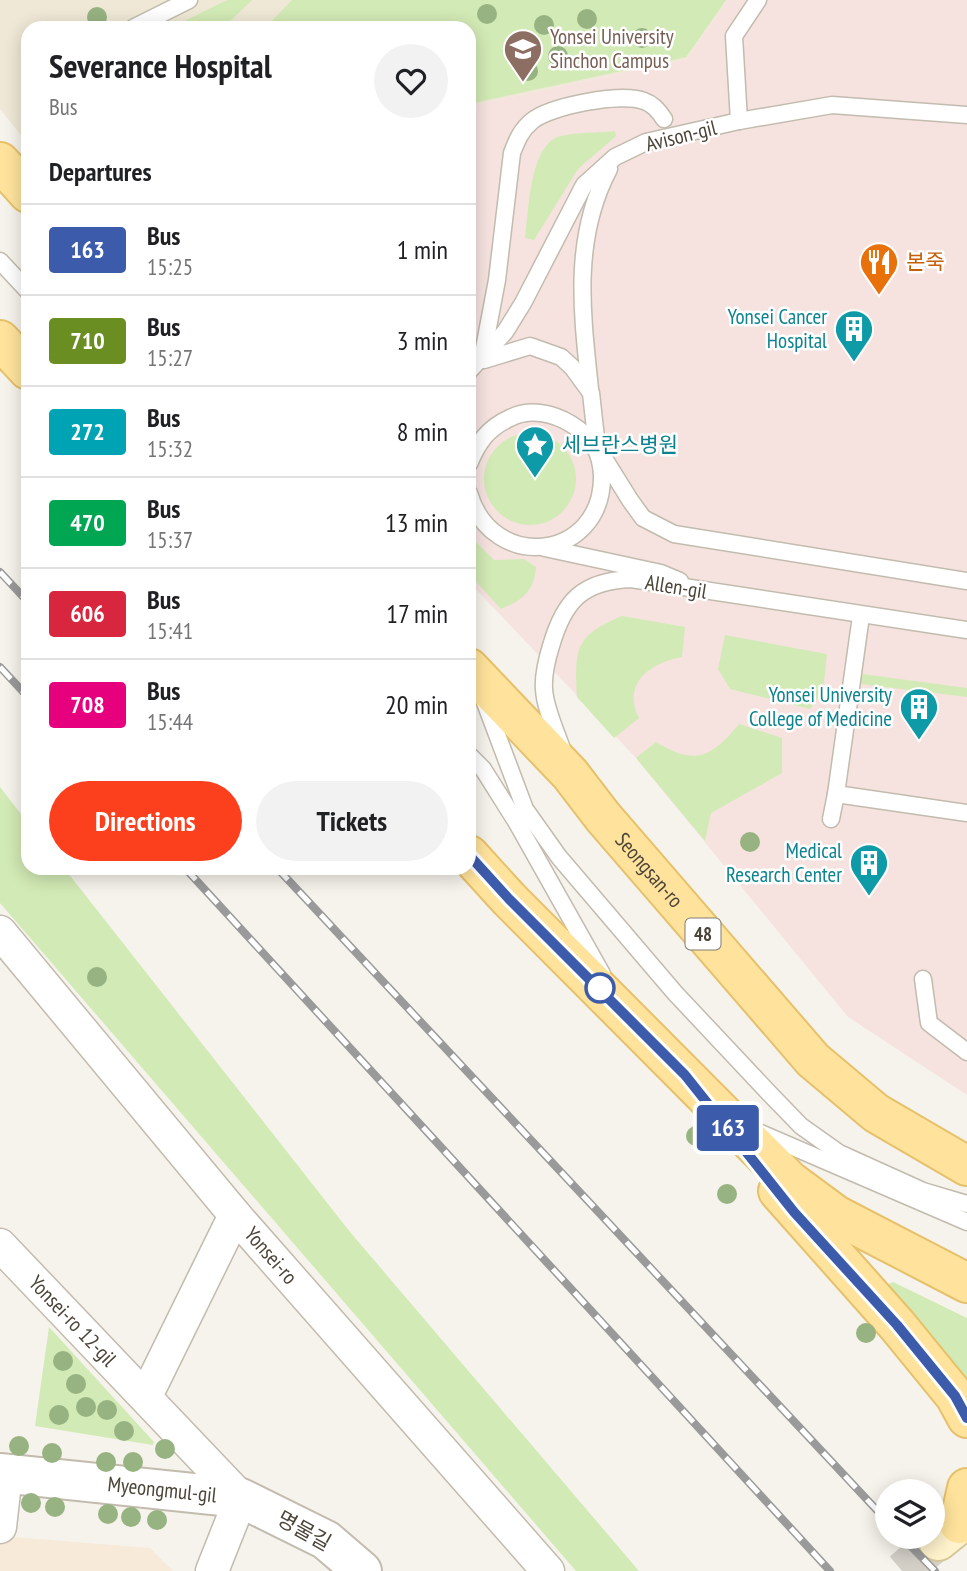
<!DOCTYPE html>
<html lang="en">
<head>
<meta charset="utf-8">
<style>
	:root { --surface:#fff; --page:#f2f2f2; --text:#202124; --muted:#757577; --line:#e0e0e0; --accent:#fc3f1d }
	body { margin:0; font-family:"PT Sans Narrow","Noto Sans KR",sans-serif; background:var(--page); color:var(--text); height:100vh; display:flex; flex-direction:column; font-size:26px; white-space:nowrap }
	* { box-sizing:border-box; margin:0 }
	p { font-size:23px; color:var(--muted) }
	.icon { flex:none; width:38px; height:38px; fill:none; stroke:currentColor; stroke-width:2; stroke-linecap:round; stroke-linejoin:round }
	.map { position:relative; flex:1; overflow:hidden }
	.drawer { position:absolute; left:21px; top:21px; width:455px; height:854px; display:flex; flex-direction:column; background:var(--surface); border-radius:21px; box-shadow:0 4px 18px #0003 }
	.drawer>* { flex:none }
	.badge { padding:0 14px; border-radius:5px; font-size:24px; line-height:46px }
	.fabs { position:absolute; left:875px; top:1479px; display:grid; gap:14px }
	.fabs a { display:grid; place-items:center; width:70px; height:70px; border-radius:50%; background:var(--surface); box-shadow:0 4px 18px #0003; font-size:35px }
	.map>.badge { position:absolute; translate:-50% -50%; box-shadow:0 0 0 4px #fff }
	h2 { padding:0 28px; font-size:26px; line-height:63px }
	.round { display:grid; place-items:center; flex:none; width:74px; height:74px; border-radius:37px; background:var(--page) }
	.headline { display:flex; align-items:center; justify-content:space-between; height:119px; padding:0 28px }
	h1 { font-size:33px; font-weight:600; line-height:52px }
	.primary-button { display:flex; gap:14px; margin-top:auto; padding:14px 28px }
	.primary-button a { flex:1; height:80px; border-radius:42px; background:var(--accent); color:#fff; font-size:28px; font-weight:600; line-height:80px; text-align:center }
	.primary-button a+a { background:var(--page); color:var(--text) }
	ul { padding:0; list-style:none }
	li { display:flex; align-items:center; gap:21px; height:91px; padding:0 28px; border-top:2px solid var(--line) }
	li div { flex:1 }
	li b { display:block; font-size:26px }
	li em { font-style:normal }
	li .badge { min-width:77px; font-weight:700; text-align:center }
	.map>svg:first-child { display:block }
	.commercial { fill:#f7ead8 }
	.education { fill:#efe8d6 }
	.medical { fill:#f6e3e0 }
	.green { fill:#d2eab5 }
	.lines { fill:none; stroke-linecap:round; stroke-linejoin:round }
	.secondary-tunnel { stroke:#d4d0c8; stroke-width:38; stroke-dasharray:38 19; stroke-linecap:butt }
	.service-casing { stroke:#c2bbae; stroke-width:19 }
	.minor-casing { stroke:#c2bbae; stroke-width:35 }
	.tertiary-casing { stroke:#c2bbae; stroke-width:42 }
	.secondary-casing { stroke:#d6c79b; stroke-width:42 }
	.primary-casing { stroke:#e6c16a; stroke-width:42 }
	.service { stroke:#fff; stroke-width:16 }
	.minor { stroke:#fff; stroke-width:32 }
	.tertiary { stroke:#fff; stroke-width:38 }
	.secondary { stroke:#fff3cd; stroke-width:38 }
	.primary { stroke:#ffe39c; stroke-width:38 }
	.rail-casing { stroke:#9a9a9a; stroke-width:8 }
	.rail { stroke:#fff; stroke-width:5; stroke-dasharray:16; stroke-linecap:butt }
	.tree { fill:#97b381 }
	.line-casing { stroke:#fff; stroke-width:16 }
	.line { stroke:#3d5bab; stroke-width:10 }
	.stop-dot { fill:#fff; stroke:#3d5bab; stroke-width:3.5 }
	.labels { text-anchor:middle; stroke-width:5; stroke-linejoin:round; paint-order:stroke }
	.shield { fill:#fff; stroke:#817c74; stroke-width:2 }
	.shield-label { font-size:19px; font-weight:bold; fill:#4b4439 }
	.education-label { font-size:21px; fill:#785e54; stroke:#fff; text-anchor:start }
	.street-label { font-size:21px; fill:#4b4439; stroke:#fff }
	.food-label { font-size:21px; fill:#c56008; stroke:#fff; text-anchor:start }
	.culture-label { font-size:21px; fill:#0d838f; stroke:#fff; text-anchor:end }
</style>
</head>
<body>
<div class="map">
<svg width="967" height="1571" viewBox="0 0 967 1571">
	<rect width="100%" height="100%" fill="#f6f3ec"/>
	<polygon class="commercial" points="0,1536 150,1548 173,1571 0,1571"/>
	<polygon class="education" points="0,0 728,0 687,59 469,106 469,28 28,28 28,144 0,109"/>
	<polygon class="medical" points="728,0 967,0 967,1095 848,1017 636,758 469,582 469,106 687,59"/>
	<g class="green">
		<polygon points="227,0 252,0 223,28 170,28"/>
		<polygon points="292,0 726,0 686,57 469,104 469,28 265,28"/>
		<path d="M615 131 616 136 578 169 534 240 525 238C529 212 529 143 561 136 578 132 597 133 615 131Z"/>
		<circle cx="530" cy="479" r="46"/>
		<path d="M469 535 494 560 524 559 536 567C535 590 522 601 501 609L469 574Z"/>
		<path d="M622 616 685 627 682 657C650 663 622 683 639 718L614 738 577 697C575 649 574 636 622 616Z"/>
		<polygon points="725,635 827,654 823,691 810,709 730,689 718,669"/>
		<polygon points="862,674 967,688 967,697 860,684"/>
		<path d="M739 724 782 738V773L711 813 705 841 636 758 656 742C695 766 711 758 739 724Z"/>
		<polygon points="0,787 28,823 28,868 64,868 350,1232 639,1571 576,1571 0,903"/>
		<polygon points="893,1282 967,1318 967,1388 886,1285"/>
		<polygon points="49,1327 154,1442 153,1445 35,1426"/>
	</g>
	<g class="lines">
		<polyline class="secondary-tunnel" points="902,1571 938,1541"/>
		<g class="service-casing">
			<g id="service">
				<polyline points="133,28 189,0"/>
				<polyline points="739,121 734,36 758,0"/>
				<polyline points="0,261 28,291"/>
				<path d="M482 359 497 280 512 153C517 140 521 130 532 121 550 106 622 92 644 101 653 104 659 111 664 119"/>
				<polyline points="484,360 530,346 561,357 572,367 591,393 597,447 630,500 643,518 674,534 967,581"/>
				<polyline points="469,371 505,332 523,303 584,185 615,157 646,142 739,121 832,105 967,115"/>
				<path d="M590 389C582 313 572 239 609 169"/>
				<path d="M469 464C478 442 488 428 510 418 530 408 553 413 571 424 592 437 601 452 602 476 603 560 492 574 469 493"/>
				<polyline points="545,548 661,573 680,581"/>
				<polyline points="861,616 836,794 967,813"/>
				<polyline points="484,700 525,809 559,857 675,993 769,1093 801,1126 839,1153 923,1191 967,1204"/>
				<path d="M563 752C557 733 545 709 544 689 543 675 547 659 551 646 564 601 582 581 631 579L967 630"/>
				<polyline points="469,755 483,769 517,823 602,974"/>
				<polyline points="831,819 836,794"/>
				<polyline points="923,979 929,1023 967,1052"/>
				<polyline points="756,1131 967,1222"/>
			</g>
		</g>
		<g class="minor-casing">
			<g id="minor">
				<path id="s1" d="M0 932 235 1215 548 1571"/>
				<path id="s2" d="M0 1245 241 1498 212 1571"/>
				<polyline points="146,1396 235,1215"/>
				<polyline points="0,1527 6,1474"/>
			</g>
		</g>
		<g class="tertiary-casing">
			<g id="tertiary">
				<path id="s3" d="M0 1473 241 1498 326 1540 362 1571"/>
			</g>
		</g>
		<g class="secondary-casing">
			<polyline id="secondary" points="938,1541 967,1518"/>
		</g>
		<g class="primary-casing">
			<g id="primary">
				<polyline points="0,162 28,193"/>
				<polyline points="0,340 28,370"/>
				<path id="s4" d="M469 668 570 774 603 817 813 1060 876 1113 967 1166"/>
				<polyline points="469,855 509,899 790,1181 836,1215 967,1283"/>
				<polyline points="778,1191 897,1325 955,1396 967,1418"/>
				<polyline points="959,1524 967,1488"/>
			</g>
		</g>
		<use href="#service" class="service"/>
		<use href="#minor" class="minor"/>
		<use href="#tertiary" class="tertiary"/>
		<use href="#secondary" class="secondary"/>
		<use href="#primary" class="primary"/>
		<g class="rail-casing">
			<g id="rail">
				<polyline points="0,572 28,602"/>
				<polyline points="0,667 28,697"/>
				<polyline points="185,868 830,1571"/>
				<polyline points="277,868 887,1521"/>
				<polyline points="901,1536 935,1571"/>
			</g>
		</g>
		<use href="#rail" class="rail"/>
	</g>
	<g class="tree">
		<circle cx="487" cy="14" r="10"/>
		<circle cx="97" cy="17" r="10"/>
		<circle cx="587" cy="19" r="10"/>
		<circle cx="544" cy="25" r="10"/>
		<circle cx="642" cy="38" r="10"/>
		<circle cx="558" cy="56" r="10"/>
		<circle cx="528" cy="71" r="10"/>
		<circle cx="750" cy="842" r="10"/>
		<circle cx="97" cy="977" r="10"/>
		<circle cx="696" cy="1136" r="10"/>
		<circle cx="727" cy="1194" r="10"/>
		<circle cx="866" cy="1333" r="10"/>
		<circle cx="63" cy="1361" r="10"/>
		<circle cx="76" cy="1384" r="10"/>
		<circle cx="86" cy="1407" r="10"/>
		<circle cx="107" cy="1410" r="10"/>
		<circle cx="59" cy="1415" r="10"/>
		<circle cx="124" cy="1431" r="10"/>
		<circle cx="19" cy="1446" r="10"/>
		<circle cx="165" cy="1449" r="10"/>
		<circle cx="52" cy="1453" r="10"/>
		<circle cx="106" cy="1462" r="10"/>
		<circle cx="133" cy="1462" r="10"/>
		<circle cx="31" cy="1503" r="10"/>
		<circle cx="55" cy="1507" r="10"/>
		<circle cx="108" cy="1514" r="10"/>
		<circle cx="131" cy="1517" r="10"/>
		<circle cx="157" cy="1520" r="10"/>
	</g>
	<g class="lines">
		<g class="line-casing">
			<polyline id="line" points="469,855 509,899 685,1075 794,1212 897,1325 955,1396 967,1418"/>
		</g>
		<use href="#line" class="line"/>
	</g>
	<defs>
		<g id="university-pin" transform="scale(2.0125)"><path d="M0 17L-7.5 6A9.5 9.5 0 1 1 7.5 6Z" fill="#8d6e63" stroke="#fff"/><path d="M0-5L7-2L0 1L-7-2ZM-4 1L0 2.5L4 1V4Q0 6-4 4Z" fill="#fff"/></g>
		<g id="restaurant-pin" transform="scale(2.0125)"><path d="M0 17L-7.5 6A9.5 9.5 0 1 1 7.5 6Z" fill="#e8710a" stroke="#fff"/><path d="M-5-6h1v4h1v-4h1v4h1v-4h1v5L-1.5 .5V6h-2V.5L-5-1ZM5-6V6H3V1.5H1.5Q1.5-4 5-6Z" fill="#fff"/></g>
		<g id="building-pin" transform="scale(2.0125)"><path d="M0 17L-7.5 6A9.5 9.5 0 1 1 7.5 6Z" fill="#0f9aa8" stroke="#fff"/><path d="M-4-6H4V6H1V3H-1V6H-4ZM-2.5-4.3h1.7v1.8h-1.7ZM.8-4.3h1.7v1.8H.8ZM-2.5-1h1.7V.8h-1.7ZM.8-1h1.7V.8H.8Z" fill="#fff"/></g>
		<g id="sight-pin" transform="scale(2.0125)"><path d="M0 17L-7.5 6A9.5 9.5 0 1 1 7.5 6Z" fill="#0f9aa8" stroke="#fff"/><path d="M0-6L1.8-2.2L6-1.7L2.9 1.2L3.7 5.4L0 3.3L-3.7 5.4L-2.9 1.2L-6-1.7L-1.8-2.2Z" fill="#fff"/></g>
	</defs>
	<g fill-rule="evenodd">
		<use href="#university-pin" x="523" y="49"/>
		<use href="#restaurant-pin" x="879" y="262"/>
		<use href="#building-pin" x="854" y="329"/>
		<use href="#sight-pin" x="535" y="445"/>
		<use href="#building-pin" x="919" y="707"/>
		<use href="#building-pin" x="869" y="863"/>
	</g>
	<circle class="stop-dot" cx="600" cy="988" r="14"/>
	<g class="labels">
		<rect class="shield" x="685.5" y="918.5" width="35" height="31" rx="5"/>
		<g class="shield-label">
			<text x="703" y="941">48</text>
		</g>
		<g class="education-label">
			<text x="550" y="44">Yonsei University<tspan x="550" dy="24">Sinchon Campus</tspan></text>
		</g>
		<g class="street-label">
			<text transform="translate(681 136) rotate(-14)" y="7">Avison-gil</text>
			<text transform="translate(676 587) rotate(9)" y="7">Allen-gil</text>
			<text dy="7" stroke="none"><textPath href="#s4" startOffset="271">Seongsan-ro</textPath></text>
			<text dy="7" stroke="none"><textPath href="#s1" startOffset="422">Yonsei-ro</textPath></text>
			<text dy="7" stroke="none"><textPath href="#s2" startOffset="105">Yonsei-ro 12-gil</textPath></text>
			<text dy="7" stroke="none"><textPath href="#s3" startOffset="163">Myeongmul-gil</textPath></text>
			<text transform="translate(304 1531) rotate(29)" y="7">명물길</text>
		</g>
		<g class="food-label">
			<text x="906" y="269">본죽</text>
		</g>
		<g class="culture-label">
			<text x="827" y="324">Yonsei Cancer<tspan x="827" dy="24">Hospital</tspan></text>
			<text x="562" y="452" text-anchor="start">세브란스병원</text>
			<text x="892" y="702">Yonsei University<tspan x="892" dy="24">College of Medicine</tspan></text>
			<text x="842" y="858">Medical<tspan x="842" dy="24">Research Center</tspan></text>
		</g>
	</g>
</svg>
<div class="fabs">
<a><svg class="icon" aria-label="layers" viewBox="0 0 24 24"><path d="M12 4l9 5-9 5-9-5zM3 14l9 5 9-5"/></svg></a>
</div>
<b class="badge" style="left:728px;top:1128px;background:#3d5bab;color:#fff">163</b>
<section class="drawer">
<div class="headline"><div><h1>Severance Hospital</h1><p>Bus</p></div><a class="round"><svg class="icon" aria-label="heart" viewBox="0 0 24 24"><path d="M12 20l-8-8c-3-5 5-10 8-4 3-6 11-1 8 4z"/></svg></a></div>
<h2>Departures</h2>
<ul>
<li><span class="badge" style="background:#3d5bab;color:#fff">163</span><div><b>Bus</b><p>15:25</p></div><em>1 min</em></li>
<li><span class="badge" style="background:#6b8e23;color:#fff">710</span><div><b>Bus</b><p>15:27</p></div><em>3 min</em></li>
<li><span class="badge" style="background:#00a3b4;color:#fff">272</span><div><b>Bus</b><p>15:32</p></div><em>8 min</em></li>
<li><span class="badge" style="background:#00a651;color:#fff">470</span><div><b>Bus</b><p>15:37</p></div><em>13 min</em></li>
<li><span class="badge" style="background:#d7263d;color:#fff">606</span><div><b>Bus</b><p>15:41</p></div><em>17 min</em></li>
<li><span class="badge" style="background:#e6007e;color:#fff">708</span><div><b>Bus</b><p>15:44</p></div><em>20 min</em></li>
</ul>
<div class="primary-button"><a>Directions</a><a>Tickets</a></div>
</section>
</div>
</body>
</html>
